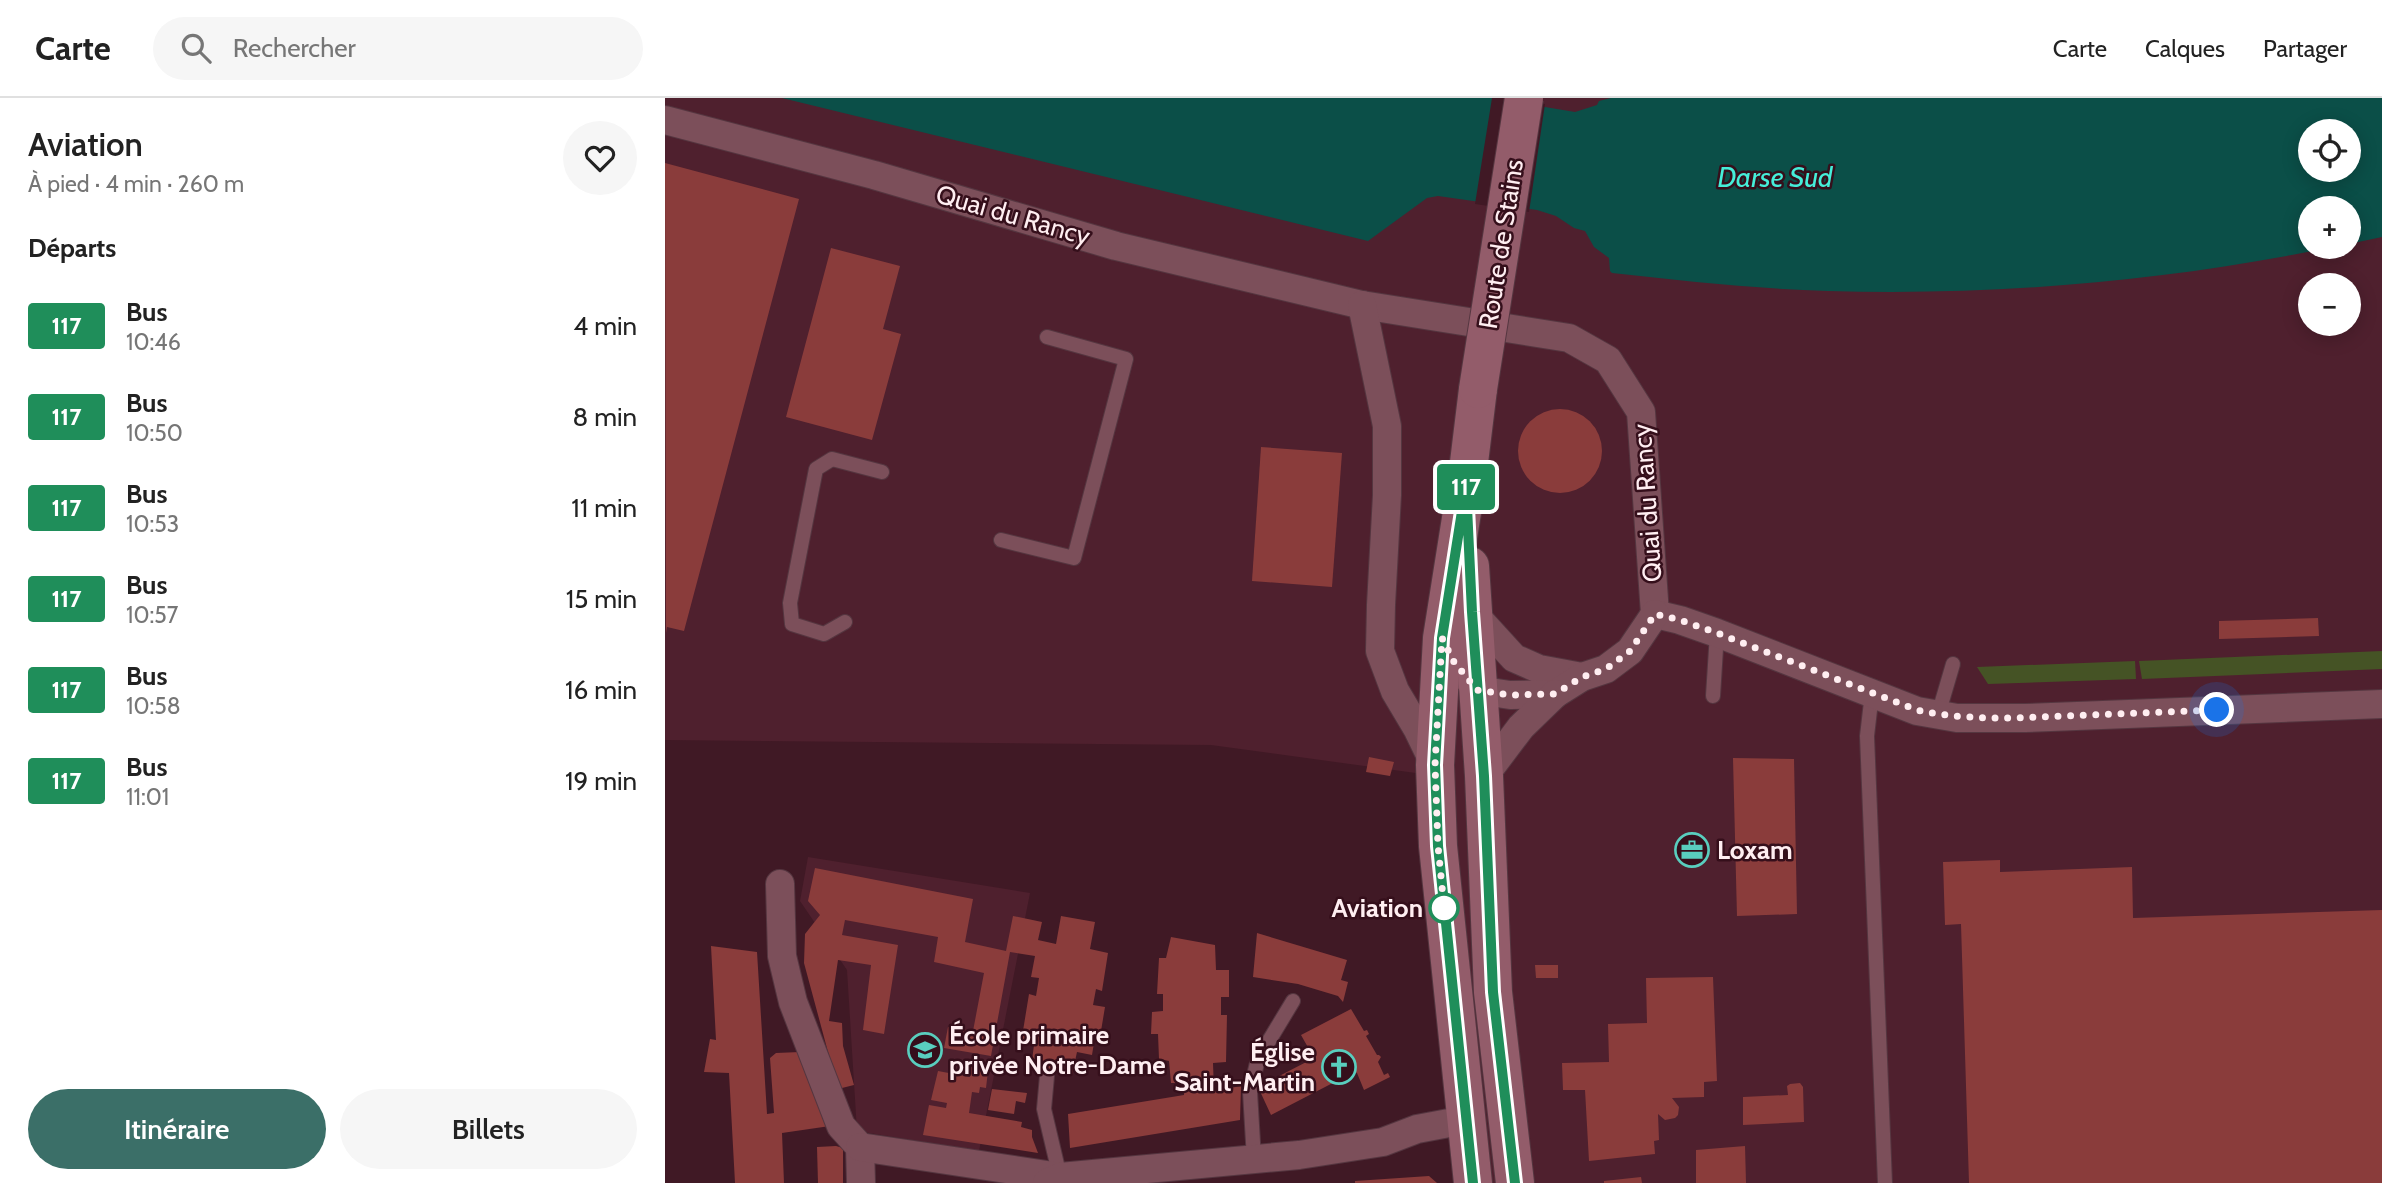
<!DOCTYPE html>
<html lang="fr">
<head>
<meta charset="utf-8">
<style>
	:root { --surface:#fff; --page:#f6f6f6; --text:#222; --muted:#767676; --line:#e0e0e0; --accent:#3b6f68 }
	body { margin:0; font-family:Cabin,sans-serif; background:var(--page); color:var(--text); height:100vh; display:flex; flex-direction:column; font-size:26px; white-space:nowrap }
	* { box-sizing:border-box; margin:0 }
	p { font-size:23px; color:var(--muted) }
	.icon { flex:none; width:38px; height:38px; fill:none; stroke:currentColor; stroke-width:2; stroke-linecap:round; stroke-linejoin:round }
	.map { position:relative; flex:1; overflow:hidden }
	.side { display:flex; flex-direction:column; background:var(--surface); width:665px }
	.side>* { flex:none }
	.badge { padding:0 14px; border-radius:5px; font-size:24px; line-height:46px }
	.fabs { position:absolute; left:1633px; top:21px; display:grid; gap:14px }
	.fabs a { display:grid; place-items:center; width:63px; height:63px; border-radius:50%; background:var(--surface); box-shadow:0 4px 18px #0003; font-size:35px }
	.you { position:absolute; width:35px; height:35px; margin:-18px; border:5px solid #fff; border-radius:50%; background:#1a73e8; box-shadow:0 0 0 10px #1a73e833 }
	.map>.badge { position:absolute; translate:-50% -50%; box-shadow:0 0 0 4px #fff }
	h2 { padding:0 28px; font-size:26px; line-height:63px }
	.round { display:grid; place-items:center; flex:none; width:74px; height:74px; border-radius:37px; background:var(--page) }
	.summary { display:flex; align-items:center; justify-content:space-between; height:119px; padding:0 28px }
	h1 { font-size:33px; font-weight:600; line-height:52px }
	.cta { display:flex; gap:14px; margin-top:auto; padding:14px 28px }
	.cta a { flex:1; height:80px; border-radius:42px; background:var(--accent); color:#fff; font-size:28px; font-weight:600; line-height:80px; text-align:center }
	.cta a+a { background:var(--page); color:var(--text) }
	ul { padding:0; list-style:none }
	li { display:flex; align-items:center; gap:21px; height:91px; padding:0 28px }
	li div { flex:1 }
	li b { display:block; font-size:26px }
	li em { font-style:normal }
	li .badge { min-width:77px; font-weight:700; text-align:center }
	header { display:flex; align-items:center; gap:42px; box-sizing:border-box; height:98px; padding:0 35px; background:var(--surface); border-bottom:2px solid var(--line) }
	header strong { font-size:33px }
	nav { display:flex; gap:38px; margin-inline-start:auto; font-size:24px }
	.search { width:490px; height:63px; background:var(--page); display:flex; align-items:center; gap:18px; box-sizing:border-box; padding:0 24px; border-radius:38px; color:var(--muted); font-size:26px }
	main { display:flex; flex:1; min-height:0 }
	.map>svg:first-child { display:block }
	.built { fill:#4f202e; fill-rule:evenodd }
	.green { fill:#455325 }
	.water { fill:#0b4f48; fill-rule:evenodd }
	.pier { fill:#401925 }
	.building { fill:#8a3c3b }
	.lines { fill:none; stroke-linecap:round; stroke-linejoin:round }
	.service-casing { stroke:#553640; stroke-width:16 }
	.minor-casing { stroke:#553640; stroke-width:30 }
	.secondary-casing { stroke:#553640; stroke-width:40 }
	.service { stroke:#7c4f5a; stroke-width:14 }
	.minor { stroke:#7c4f5a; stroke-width:28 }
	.secondary { stroke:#935c6a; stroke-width:38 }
	.secondary-bridge-casing { stroke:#553640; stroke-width:40; stroke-linecap:butt }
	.secondary-bridge { stroke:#935c6a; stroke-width:38 }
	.line-casing { stroke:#fff; stroke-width:16 }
	.line { stroke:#1f8e5a; stroke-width:10 }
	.walk { stroke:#ffeef1; stroke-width:7; stroke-dasharray:0 12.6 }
	.stop-dot { fill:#fff; stroke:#1f8e5a; stroke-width:3.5 }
	.labels { text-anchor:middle; stroke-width:5; stroke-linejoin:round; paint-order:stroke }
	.street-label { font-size:26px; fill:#ffeef1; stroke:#350f1b }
	.poi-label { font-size:26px; font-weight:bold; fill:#ffeef1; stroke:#350f1b; text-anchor:start }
	.stop-label { font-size:26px; font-weight:bold; fill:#ffeef1; stroke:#350f1b; text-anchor:end }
	.water-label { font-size:28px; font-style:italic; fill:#45eed9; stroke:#350f1b }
</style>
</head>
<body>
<header>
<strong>Carte</strong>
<div class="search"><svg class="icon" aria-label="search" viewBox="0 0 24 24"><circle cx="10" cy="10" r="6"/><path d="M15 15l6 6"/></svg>Rechercher</div>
<nav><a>Carte</a><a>Calques</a><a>Partager</a></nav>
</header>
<main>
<section class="side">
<div class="summary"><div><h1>Aviation</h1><p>À pied · 4 min · 260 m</p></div><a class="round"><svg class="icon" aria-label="heart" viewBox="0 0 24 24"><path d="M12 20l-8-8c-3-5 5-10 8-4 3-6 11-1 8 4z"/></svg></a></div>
<h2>Départs</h2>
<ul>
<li><span class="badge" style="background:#1f8e5a;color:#fff">117</span><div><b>Bus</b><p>10:46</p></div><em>4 min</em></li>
<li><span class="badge" style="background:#1f8e5a;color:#fff">117</span><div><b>Bus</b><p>10:50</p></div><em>8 min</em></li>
<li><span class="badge" style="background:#1f8e5a;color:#fff">117</span><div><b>Bus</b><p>10:53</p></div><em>11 min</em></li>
<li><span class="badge" style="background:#1f8e5a;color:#fff">117</span><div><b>Bus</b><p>10:57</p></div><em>15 min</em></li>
<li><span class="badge" style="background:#1f8e5a;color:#fff">117</span><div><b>Bus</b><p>10:58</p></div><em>16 min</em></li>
<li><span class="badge" style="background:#1f8e5a;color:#fff">117</span><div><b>Bus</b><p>11:01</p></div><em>19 min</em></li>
</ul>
<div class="cta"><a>Itinéraire</a><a>Billets</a></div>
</section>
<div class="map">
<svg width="1717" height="1085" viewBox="0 0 1717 1085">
	<rect width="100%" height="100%" fill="#401925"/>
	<g class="built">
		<path d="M0 0H1717V1085H812L758 676 546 647 0 642ZM1645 33H1684V72H1645ZM1645 110H1684V149H1645ZM1645 187H1684V226H1645Z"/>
		<polygon points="143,759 365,795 314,1053 192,1033 182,872 135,803"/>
	</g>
	<g class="green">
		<polygon points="1717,553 1717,571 1477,581 1474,563"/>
		<polygon points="1470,563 1471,581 1323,586 1312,569"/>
	</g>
	<path class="water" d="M117 0H827L910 14 932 7 934 3 946 0H1717V139L1684 146V110H1645V149H1668C1502 183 1333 198 1163 193 1091 191 1019 183 947 175L945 173 944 160 929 149 920 133 909 130 891 118 872 112 773 98 762 100 703 143ZM1645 33H1684V72H1645Z"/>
	<polygon class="pier" points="827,0 847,0 880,6 864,114 810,106"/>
	<g class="building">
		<polygon points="0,65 134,101 19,533 2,529 1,535"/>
		<polygon points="166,150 235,168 218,231 236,236 207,342 121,319"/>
		<circle cx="895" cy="353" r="42"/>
		<polygon points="596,349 677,355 667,489 587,483"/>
		<polygon points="1653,520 1654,538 1554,541 1554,523"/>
		<polygon points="704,659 729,664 725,678 701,674"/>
		<polygon points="1068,660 1129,661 1132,816 1072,818"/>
		<polygon points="1335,762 1335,774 1467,769 1468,820 1717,812 1717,1085 1304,1085 1296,826 1280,827 1278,764"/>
		<polygon points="150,770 308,801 300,844 341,853 348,818 377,824 373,842 391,846 396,818 430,824 425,851 443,855 437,893 431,891 428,907 440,909 436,933 431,932 427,957 412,954 407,977 366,970 369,947 356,945 364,896 371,898 374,880 366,879 370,858 345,854 326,958 279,950 283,929 308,933 319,875 269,864 273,839 180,822 177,837 233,847 219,936 198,932 206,867 173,862 164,923 177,925 178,948 189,987 173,991 139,865 140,836 155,817 143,803"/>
		<polygon points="592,835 682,862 676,882 683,884 678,904 673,898 633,886 588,879"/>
		<polygon points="506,839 550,847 551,872 564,872 564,899 556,899 556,917 562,917 561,964 548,965 549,993 576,988 575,1022 405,1050 403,1016 519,997 519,985 506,985 504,963 494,961 493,936 486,936 487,914 498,913 498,896 492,896 494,860 501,860"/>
		<polygon points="46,848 92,854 102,1016 109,1015 105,960 111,955 135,954 165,1028 117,1035 119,1085 70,1085 64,975 39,974 45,941 51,942"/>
		<polygon points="870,867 893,867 893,880 871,880"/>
		<polygon points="1048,879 1052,983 1039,984 1039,999 1007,1000 1014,1009 1013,1017 1010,1020 1000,1022 993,1016 994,1042 989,1043 990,1056 924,1063 920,992 898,992 897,965 944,964 943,926 982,925 981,880"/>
		<polygon points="686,911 699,933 702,932 704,936 701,938 712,957 714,957 716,959 713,964 719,977 723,975 725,979 699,992 692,975 689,974 606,1017 593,989 649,960 636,937"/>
		<polygon points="306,969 323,973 321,990 315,989 314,995 307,994 304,1015 357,1024 356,1029 367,1032 367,1039 373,1055 258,1037 264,1007 281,1010 282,1005 266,1002 273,973 305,979"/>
		<polygon points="1135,985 1138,989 1139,1024 1078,1027 1078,999 1123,997 1122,988 1125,986"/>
		<polygon points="327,991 362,995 360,1005 351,1003 349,1016 323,1012"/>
		<polygon points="171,1048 178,1050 178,1085 153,1085 152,1049"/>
		<polygon points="1080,1048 1081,1085 1031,1085 1031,1052"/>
		<polygon points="764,1078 772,1085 690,1085 690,1083"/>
		<polygon points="976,1079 977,1085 939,1085 939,1083"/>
	</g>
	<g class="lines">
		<g class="service-casing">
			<g id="service">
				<polyline points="336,442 409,460 461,261 382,239"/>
				<polyline points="180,524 159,536 127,526 125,505 151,371 167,361 217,374"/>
				<polyline points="1207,595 1202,638 1220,1085"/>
				<polyline points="1048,598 1052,535"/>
				<polyline points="1273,617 1288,566"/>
				<polyline points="382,978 379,1011 395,1079"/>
				<polyline points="589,1061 585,994 593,961 628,903"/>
			</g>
		</g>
		<g class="minor-casing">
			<g id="minor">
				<polyline points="0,22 209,77 451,148 697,207 904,240 943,262 976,314 990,516"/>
				<polyline points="697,207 722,328 722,397 716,507 715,553 730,593 752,630 769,665"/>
				<polyline points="807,514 849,560 874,571 917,579"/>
				<polyline points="990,516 1015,522 1052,535 1252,613 1292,620 1360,620 1717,606"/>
				<polyline points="803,580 812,592 845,597 890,596 917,579 941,571 965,553 990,516"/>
				<polyline points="819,678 856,629 890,596"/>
				<polyline points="115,786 117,858 128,904 176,1028 195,1049 196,1085"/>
				<polyline points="195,1049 395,1079"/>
				<polyline points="382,1085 395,1079 634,1057 718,1044 752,1031 800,1022"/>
			</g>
		</g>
		<g class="secondary-casing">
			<g id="secondary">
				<polyline points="805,468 819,678 828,894 850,1085"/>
				<polyline points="808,1085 773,748 770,667 777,540 801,389 813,291"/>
			</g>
		</g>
		<use href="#service" class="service"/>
		<use href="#minor" class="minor"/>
		<use href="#secondary" class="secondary"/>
		<g class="secondary-bridge-casing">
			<polyline id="secondary-bridge" points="813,291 859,0"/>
		</g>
		<use href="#secondary-bridge" class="secondary-bridge"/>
	</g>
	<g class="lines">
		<g class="line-casing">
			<polyline id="line" points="808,1085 773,748 770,667 777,540 801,388 807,514 819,678 828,894 850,1085"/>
		</g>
		<use href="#line" class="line"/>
		<path class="walk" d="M779 810 780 819 773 748 770 667 777 540 789 564 812 592 845 597 890 596 917 579 941 571 965 553 990 516 1015 522 1052 535 1252 612C1302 623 1351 620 1402 618 1452 616 1502 614 1552 612"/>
	</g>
	<defs>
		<g id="office-ring" transform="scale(1.75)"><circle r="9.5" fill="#350f1b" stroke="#59cebe" stroke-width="1.5"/><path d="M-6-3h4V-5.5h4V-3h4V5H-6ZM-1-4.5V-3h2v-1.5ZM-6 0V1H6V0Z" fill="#59cebe"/></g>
		<g id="school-ring" transform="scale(1.75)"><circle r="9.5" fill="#350f1b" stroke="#59cebe" stroke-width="1.5"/><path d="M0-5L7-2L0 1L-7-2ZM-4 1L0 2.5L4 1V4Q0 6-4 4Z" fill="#59cebe"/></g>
		<g id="church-ring" transform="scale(1.75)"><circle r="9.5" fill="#350f1b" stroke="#59cebe" stroke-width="1.5"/><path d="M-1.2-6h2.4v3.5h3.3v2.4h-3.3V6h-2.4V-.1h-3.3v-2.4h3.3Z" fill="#59cebe"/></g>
	</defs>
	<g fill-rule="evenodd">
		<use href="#office-ring" x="1027" y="752"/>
		<use href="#school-ring" x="260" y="952"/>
		<use href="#church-ring" x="674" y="969"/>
	</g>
	<circle class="stop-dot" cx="779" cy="810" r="14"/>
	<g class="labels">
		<g class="street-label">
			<text transform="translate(348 117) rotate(16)" y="9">Quai du Rancy</text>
			<text transform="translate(836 146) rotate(-81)" y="9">Route de Stains</text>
			<text transform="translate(982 405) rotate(-94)" y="9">Quai du Rancy</text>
		</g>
		<g class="poi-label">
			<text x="1052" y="761">Loxam</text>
			<text x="284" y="946">École primaire<tspan x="284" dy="30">privée Notre-Dame</tspan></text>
			<text x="650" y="963" text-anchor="end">Église<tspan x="650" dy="30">Saint-Martin</tspan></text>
		</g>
		<g class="stop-label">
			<text x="758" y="819">Aviation</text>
		</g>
		<g class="water-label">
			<text x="1110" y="89">Darse Sud</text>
		</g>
	</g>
</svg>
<div class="fabs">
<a><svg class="icon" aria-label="locate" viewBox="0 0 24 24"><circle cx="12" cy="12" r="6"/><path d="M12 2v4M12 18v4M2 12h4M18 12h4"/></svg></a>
<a>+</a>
<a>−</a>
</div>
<div class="you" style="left:1552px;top:612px"></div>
<b class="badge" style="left:801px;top:389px;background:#1f8e5a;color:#fff">117</b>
</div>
</main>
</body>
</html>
